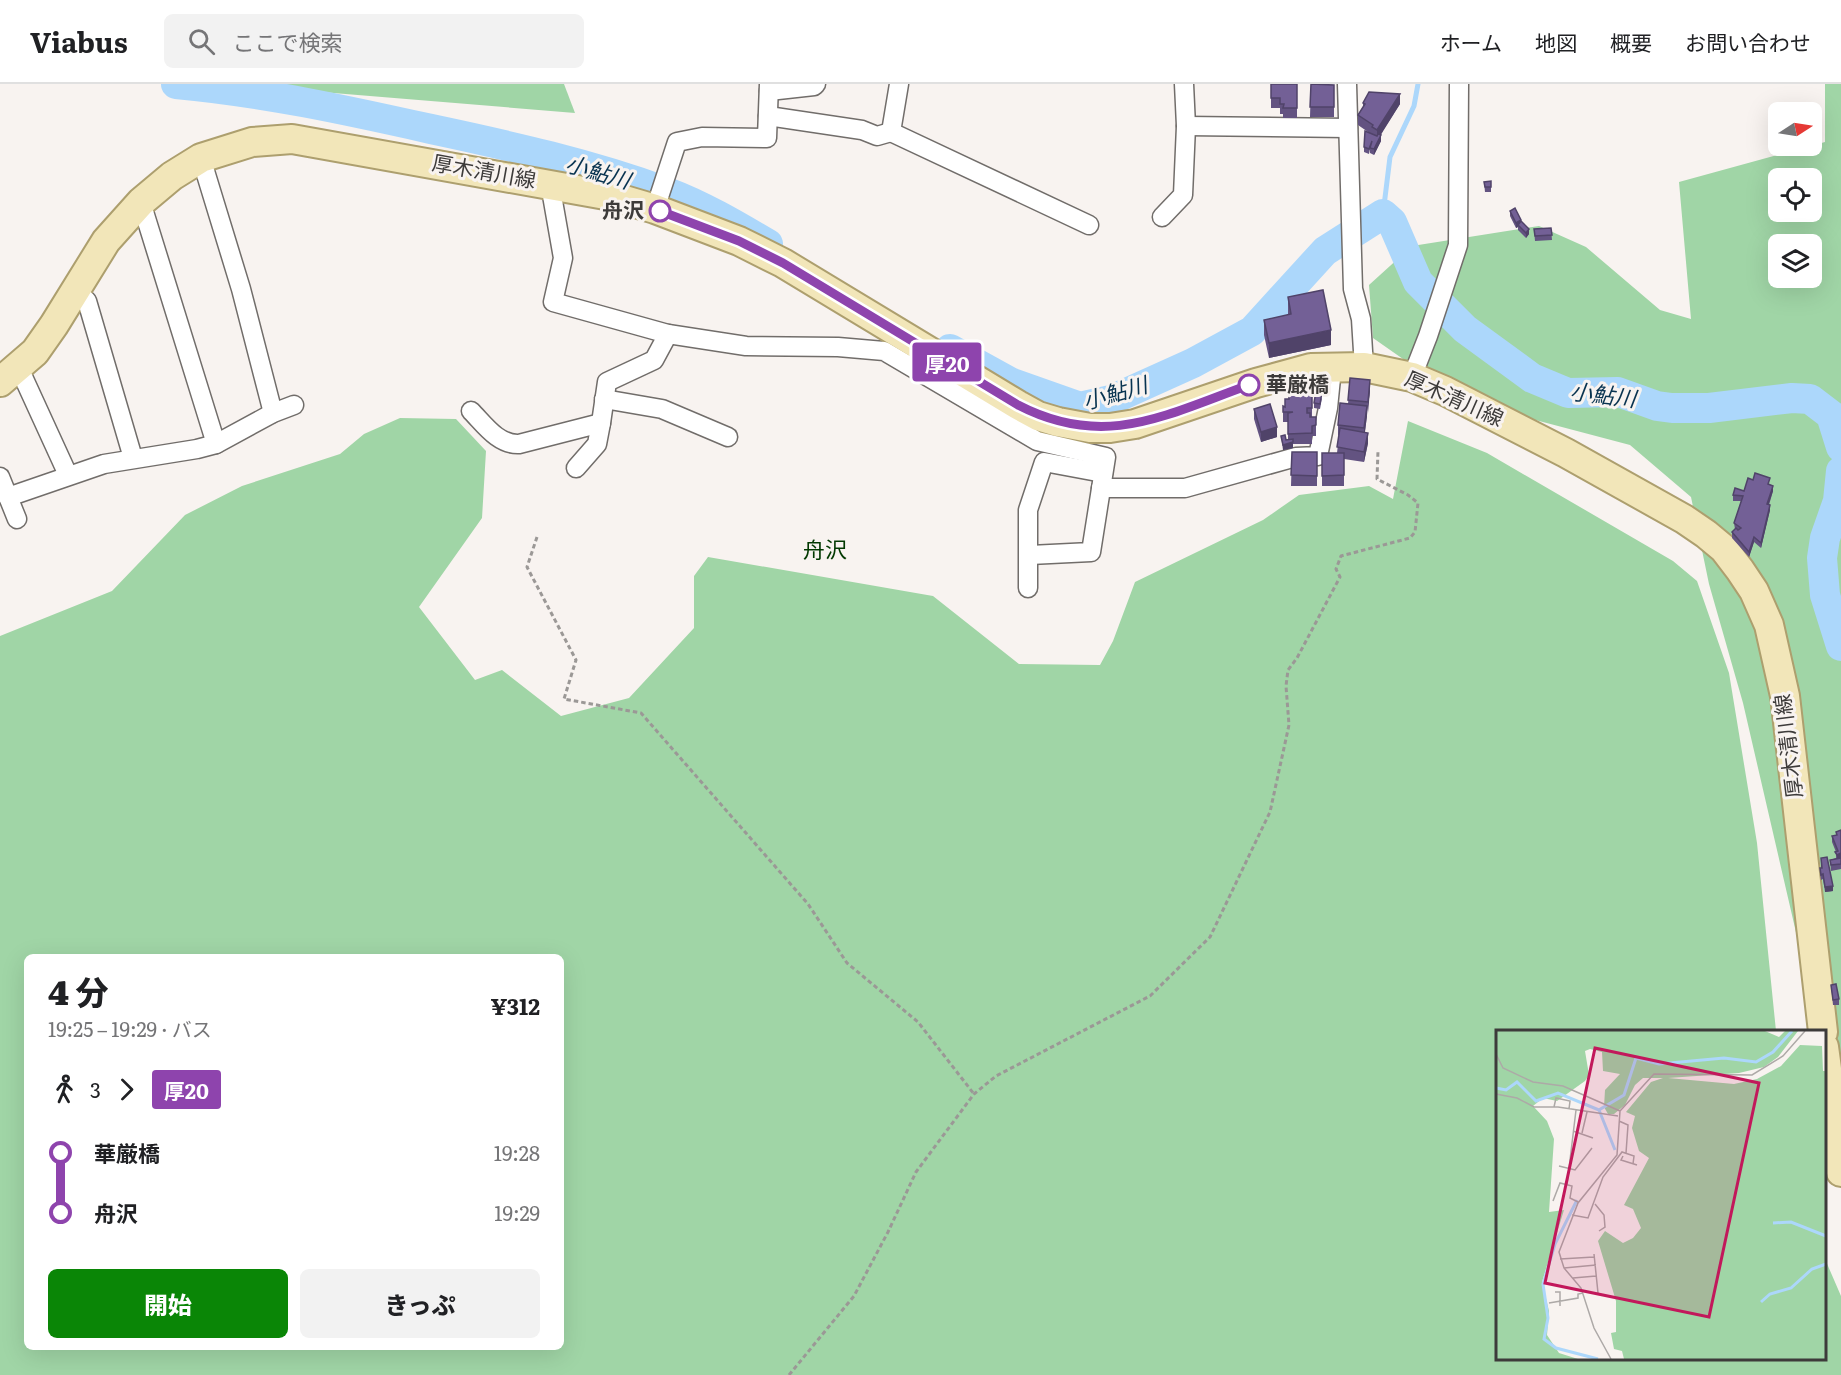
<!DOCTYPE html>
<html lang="ja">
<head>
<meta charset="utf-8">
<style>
	:root { --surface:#fff; --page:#f2f2f2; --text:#202124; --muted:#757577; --line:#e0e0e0; --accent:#0a8606 }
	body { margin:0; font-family:Literata,"Noto Sans JP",serif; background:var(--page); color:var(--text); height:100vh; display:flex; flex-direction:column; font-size:22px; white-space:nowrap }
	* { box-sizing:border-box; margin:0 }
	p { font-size:20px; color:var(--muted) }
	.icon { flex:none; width:33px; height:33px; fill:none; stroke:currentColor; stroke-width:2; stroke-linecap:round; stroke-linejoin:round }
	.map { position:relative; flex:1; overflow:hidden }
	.sheet { position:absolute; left:24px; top:870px; width:540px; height:396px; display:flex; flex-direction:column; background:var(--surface); border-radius:9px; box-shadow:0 6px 24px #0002 }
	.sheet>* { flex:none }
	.badge { padding:0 12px; border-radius:4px; font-size:21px; line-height:39px }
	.needle { width:39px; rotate:78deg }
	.buttons { position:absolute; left:1768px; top:18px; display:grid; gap:12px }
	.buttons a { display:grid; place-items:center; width:54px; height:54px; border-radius:9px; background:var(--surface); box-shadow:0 6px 24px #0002; font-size:30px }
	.map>.badge { position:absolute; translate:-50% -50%; box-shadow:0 0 0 3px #fff }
	.legs { display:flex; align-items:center; gap:9px; height:66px; padding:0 24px; font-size:20px }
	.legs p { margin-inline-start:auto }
	.headline { display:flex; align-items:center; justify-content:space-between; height:102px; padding:0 24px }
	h1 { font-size:33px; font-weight:800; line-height:45px }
	.primary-button { display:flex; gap:12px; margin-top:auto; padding:12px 24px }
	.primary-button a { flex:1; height:69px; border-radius:9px; background:var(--accent); color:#fff; font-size:24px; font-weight:800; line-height:69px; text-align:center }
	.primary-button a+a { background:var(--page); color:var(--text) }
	ul { padding:0 24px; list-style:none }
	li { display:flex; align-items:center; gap:21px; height:60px; font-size:22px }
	li i { display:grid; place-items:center; width:9px; height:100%; margin:0 8px; background:currentColor }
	li i::after { content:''; width:15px; height:15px; margin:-8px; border:4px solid; border-radius:50%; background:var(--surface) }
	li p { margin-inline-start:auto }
	li:first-child i { background:linear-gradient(#0000 50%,currentColor 0) }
	li:last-child i { background:linear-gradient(currentColor 50%,#0000 0) }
	header { display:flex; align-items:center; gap:36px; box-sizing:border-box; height:84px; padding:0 30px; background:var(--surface); border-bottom:2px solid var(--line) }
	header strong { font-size:28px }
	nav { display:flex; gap:33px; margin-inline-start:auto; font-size:21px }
	.search { width:420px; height:54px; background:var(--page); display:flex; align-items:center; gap:15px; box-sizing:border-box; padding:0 21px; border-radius:9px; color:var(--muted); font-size:22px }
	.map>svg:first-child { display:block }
	.forest { fill:#a0d5a6; fill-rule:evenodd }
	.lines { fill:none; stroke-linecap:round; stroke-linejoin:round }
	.stream { stroke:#acd7fb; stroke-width:5 }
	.river { stroke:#acd7fb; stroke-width:30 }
	.minor-casing { stroke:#716d6a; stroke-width:21 }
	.primary-casing { stroke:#ad9f6e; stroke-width:32 }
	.path { stroke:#9b9896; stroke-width:3; stroke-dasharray:4.5 3; stroke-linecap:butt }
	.minor { stroke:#fff; stroke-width:18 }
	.primary { stroke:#f2e6b9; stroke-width:28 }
	.wall { fill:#635381 }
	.shaded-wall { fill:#504369 }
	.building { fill:#736096; stroke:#504369; stroke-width:1.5 }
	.line-1-casing { stroke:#fff; stroke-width:14 }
	.line-1 { stroke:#8e44ad; stroke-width:9 }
	.stop-1-dot { fill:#fff; stroke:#8e44ad; stroke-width:3 }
	.labels { text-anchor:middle; stroke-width:6; stroke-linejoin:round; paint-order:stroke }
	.street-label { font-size:21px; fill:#3d3b3a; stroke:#f8f3f0 }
	.stop-label { font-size:21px; font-weight:bold; fill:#3d3b3a; stroke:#f8f3f0; text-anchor:end }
	.water-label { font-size:22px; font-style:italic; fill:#083350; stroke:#f8f3f0 }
	.neighbourhood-label { font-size:22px; fill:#023901; stroke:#f8f3f0 }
	.inset-river { fill:none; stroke:#acd7fb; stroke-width:3 }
	.inset-road { fill:none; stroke:#ada9a7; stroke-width:1.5 }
	.view { fill:#c2185b; fill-opacity:0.15; stroke:#c2185b; stroke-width:3 }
	.inset-edge { fill:none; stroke:#3d3b3a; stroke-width:3 }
</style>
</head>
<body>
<header>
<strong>Viabus</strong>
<div class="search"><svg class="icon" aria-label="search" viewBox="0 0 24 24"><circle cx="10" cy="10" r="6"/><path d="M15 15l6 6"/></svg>ここで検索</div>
<nav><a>ホーム</a><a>地図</a><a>概要</a><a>お問い合わせ</a></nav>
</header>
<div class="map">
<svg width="1841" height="1291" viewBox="0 0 1841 1291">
	<rect width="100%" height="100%" fill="#f8f3f0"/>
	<g class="forest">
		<polygon points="275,0 564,0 575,29 309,7"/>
		<path d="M1825 0H1841V996L1798 857 1743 619 1709 500 1691 413 1630 361 1463 317 1373 254 1369 201 1412 162 1539 142 1586 163 1660 226 1691 235 1679 98 1825 58ZM1779 94H1812V128H1779ZM1779 160H1812V194H1779Z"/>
		<path d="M400 334 456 335 486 367 482 434 419 523 475 596 502 586 561 632 629 614 694 544V492L708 473 933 512 1019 580 1100 581 1113 557 1135 498 1263 436 1299 411 1369 402 1393 415 1408 337 1487 369 1673 477 1697 497 1729 589 1757 759 1776 947 1498 948V1274H1824L1825 1175 1841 1212V1291H0V552L112 507 185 431 242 402 340 370 364 350ZM27 873H561V1263H27Z"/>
	</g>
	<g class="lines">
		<polyline class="stream" points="1383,130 1390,73 1414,22 1418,0"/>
		<g class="river">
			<path d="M176 0C263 8 346 26 431 45 511 62 591 80 667 108 702 121 736 141 768 160"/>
			<polyline points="950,265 1012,299 1080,323 1111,316 1193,279 1252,247 1325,167 1383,130 1392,138 1418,198 1465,245 1532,294 1568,309 1618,308 1657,322 1672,324 1709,324 1792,314 1810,315 1831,331 1841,363"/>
			<polyline points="1841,387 1838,417 1825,454 1822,474 1825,511 1841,562"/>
		</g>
		<g class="minor-casing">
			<g id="minor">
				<polyline points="899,0 891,48 1089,141"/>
				<polyline points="1347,0 1353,205 1361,235 1364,283"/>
				<polyline points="769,7 814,2 816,0"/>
				<polyline points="768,32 862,46 877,52 891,48"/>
				<polyline points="1186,42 1348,44"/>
				<polyline points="201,74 241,205 273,329"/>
				<polyline points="550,100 563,174 553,218 668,250 746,262 838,263 884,267 1037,357 1106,373 1091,468 1030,471"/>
				<polyline points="141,118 216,360"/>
				<polyline points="655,125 677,58 702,53 767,54 769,0"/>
				<polyline points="1162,133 1183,111 1186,42 1184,0"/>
				<polyline points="76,207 87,217 133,374"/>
				<polyline points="19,284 68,391"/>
				<polyline points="1412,293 1428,252 1458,161 1459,0"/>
				<polyline points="604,315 662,325 728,353"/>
				<path d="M471 327C484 340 498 361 519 360L601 339 607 298 654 276 668 250"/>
				<polyline points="576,384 597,360 601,339"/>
				<polyline points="0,393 17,435"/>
				<polyline points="1101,404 1185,404 1296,373 1318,372 1328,324 1332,284"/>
				<polyline points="8,413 104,380 197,365 216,360 273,329 294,321"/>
				<polyline points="1028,504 1028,426 1044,378 1103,389"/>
			</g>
		</g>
		<g class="primary-casing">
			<g id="primary">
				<polyline points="0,298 35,268 54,241 106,157 141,118 172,92 201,74 252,58 292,55 611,112 655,125 739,157 783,179 1018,321 1038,332 1058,338 1090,344 1110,344 1135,340 1256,299 1311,284 1364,283 1412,293 1445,307 1566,369 1684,435 1706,450 1724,465 1740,486 1754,507 1769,541 1785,612 1823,948"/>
				<polyline points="1824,963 1841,1088"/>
			</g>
		</g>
		<g class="path">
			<polyline points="537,453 527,483 576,576 564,615 641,629 808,820 847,879 918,938 974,1010"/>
			<polyline points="789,1291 854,1212 888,1148 916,1088 974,1010 996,992 1150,912 1210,853 1270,728 1289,641 1286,602 1288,586 1297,574 1340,493 1336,485 1341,472 1410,454 1415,448 1418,419 1408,411 1377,395 1378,367"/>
		</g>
		<use href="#minor" class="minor"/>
		<use href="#primary" class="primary"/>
	</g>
	<g class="wall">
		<polygon points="1271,0 1297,0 1297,34 1283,34 1283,30 1280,30 1280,24 1271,24"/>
		<polygon points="1311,0 1334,1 1334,33 1310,33"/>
		<polygon points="1363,19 1400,20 1380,51 1381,57 1374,71 1370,69 1370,65 1369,70 1364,68 1364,63 1371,50 1358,41 1358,31 1363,23"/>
		<polygon points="1491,97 1491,108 1485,108 1484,98"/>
		<polygon points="1510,127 1521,138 1529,150 1526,154 1518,146 1518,143 1516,144 1510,132"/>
		<polygon points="1551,144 1552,156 1535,157 1534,145"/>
		<polygon points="1288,213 1331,261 1269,274 1264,251 1264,236 1288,231"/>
		<polygon points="1350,294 1370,306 1365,348 1368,359 1364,378 1344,375 1344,402 1322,402 1322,369 1337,369 1339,351 1338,351 1338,341 1348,320"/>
		<polygon points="1305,309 1312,309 1312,333 1316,333 1316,352 1312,352 1312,360 1293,360 1293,364 1283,366 1281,352 1286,356 1288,356 1288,338 1283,338 1283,322 1285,323 1289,315"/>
		<polygon points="1322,314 1320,325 1314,324 1314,319"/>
		<polygon points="1254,325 1277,353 1261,358 1254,335"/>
		<polygon points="1292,368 1317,368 1317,402 1291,402"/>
		<polygon points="1770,399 1769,400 1773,407 1769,421 1770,426 1761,464 1754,458 1749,473 1732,454 1732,448 1735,445 1734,439 1741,417 1733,417 1733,411"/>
		<polygon points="1841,746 1841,785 1831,787 1830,776 1836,774 1836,768 1832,758 1832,752 1836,751 1836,748"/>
		<polygon points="1821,774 1833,807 1825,808 1823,795 1821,796 1820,789 1820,784 1821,784"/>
		<polygon points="1831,901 1839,915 1839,921 1833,921"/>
	</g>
	<g class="shaded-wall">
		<polygon points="1400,10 1400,20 1377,57 1377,46"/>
		<polygon points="1381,51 1381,57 1374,71 1374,65"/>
		<polygon points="1521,136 1521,142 1518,141 1518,143 1516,144 1516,139"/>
		<polygon points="1529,145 1529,150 1526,154 1526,149"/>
		<polygon points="1331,246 1331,261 1269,274 1269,259"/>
		<polygon points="1370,296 1370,306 1368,329 1368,318"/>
		<polygon points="1367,322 1367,332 1364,354 1364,344"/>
		<polygon points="1277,343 1277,353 1261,358 1261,348"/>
		<polygon points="1368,349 1368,359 1364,378 1364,368"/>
		<polygon points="1293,358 1293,364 1283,366 1283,361"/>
		<polygon points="1773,402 1773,407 1767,425 1767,420"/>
		<polygon points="1770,421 1770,426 1761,464 1761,459"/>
		<polygon points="1754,453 1754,458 1749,473 1749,468"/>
		<polygon points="1841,769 1841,775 1837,776 1837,771"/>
		<polygon points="1833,802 1833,807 1825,808 1825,803"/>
	</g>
	<g class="building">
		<polygon points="1271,0 1297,0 1297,24 1283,24 1284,20 1280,20 1280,14 1271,14"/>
		<polygon points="1311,0 1334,1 1334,23 1310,23"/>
		<polygon points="1369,8 1400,10 1377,46 1372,43 1373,41 1358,31 1365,20 1363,19"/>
		<polygon points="1365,47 1377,52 1378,50 1381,51 1374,65 1370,64 1372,57 1369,65 1364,63"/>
		<polygon points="1491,97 1491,103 1485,103 1484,98"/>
		<polygon points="1515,124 1521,136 1516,139 1510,127"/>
		<polygon points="1521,137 1529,145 1526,149 1518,141"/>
		<polygon points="1551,144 1552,151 1535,152 1534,145"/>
		<polygon points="1323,206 1331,246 1269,259 1264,236 1291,230 1288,213"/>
		<polygon points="1350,294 1370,296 1368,318 1348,316"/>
		<polygon points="1289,300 1306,300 1305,309 1312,309 1312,324 1307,324 1307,329 1310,329 1310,333 1316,333 1316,341 1312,342 1312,349 1288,350 1288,329 1293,328 1283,328 1283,322 1285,323 1285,315 1289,315"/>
		<polygon points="1316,307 1322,308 1320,320 1314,319"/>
		<polygon points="1340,319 1367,322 1364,344 1338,341"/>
		<polygon points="1270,320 1277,343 1261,348 1254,325"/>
		<polygon points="1340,344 1368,349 1364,368 1337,363"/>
		<polygon points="1285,351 1286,356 1293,355 1293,358 1283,361 1281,352"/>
		<polygon points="1292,368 1317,368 1317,392 1291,391"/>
		<polygon points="1322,369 1344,369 1344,391 1322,392"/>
		<polygon points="1755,389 1770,394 1768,400 1773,402 1767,420 1770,421 1761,459 1754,453 1749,468 1732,448 1736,444 1738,446 1741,444 1734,439 1743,412 1733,411 1735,404 1744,407 1748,394 1753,396"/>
		<polygon points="1841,746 1841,769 1837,771 1835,768 1838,767 1832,752 1837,751 1836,748"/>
		<polygon points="1827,773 1833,802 1825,803 1823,790 1821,791 1820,784 1822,784 1821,774"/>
		<polygon points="1841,774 1841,780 1831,781 1830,776"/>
		<polygon points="1836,900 1839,915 1833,916 1831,901"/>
	</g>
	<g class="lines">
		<g class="line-1-casing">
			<path id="line-1" d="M660 127 739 157 783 179 1018 321C1105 366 1165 331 1249 301"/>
		</g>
		<use href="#line-1" class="line-1"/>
	</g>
	<g class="stop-1-dot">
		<circle cx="660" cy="127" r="10"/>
		<circle cx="1249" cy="301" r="10"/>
	</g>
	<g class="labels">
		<g class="street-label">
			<text transform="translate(484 88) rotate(10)" y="7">厚木清川線</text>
			<text transform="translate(1454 315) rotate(24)" y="7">厚木清川線</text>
			<text transform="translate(1789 662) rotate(-97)" y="7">厚木清川線</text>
		</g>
		<g class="stop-label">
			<text x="644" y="134">舟沢</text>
			<text x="1266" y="308" text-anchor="start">華厳橋</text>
		</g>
		<g class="water-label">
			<text transform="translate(598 88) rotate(16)" y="8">小鮎川</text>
			<text transform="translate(1115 309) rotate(-16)" y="8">小鮎川</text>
			<text transform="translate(1603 311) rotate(7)" y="8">小鮎川</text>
		</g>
		<g class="neighbourhood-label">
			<text x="825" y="474">舟沢</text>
		</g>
	</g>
	<g transform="translate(1496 946)">
		<rect width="330" height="330" fill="#f8f3f0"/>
		<path d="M0 1H269L283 7 289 1H302L282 27 268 37 243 43 172 48 238 54 261 49 285 36 304 15 326 16 327 41H330V329H128L126 321 118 319 115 303 120 302V271L102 211 109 201 127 213 137 208 145 198 137 179 128 175 153 128 143 121 136 98 139 86 130 82 155 52 167 48H147L139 55 129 75 118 84H112L108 77 109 60 124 44 107 41 106 22 94 19 89 21 93 45 89 51 61 71 47 68 37 76 51 91 58 109 53 182 68 180 46 252 53 281 51 305 63 323 82 329H0Z" fill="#a0d5a6"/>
		<path class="inset-river" d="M0 58 10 60 21 52 40 71 62 63 103 80M119 120 103 80 128 65 140 28 163 34 228 28 260 32 277 22 296 1M81 170 59 214 47 254 52 288 48 309 60 318 102 329M277 193 295 192 330 206M265 272 274 264 295 258 316 239 330 234"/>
		<path class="inset-road" d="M0 24 7 38 37 52 67 56 124 81M0 64 21 68 38 77H62L122 86M58 77 60 68 74 71 73 79M123 91 132 95 130 123M77 101 97 108M86 103 91 82M127 126 125 130 141 135M63 136 79 140 96 118M71 155 80 80M57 171 64 153 76 156 74 168 82 172M99 174 108 185 109 197 103 201M76 185 92 188 107 147 126 122 138 126 137 134M98 224 102 263M64 229 98 227M68 238 100 235M77 248 100 246M59 262H64V276M53 273 82 268V264L87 263M115 329 98 298 85 258 68 238 63 222 82 173 121 125 124 81 158 44 256 45 287 26 309 1"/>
		<path class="view" d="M99 18 263 53 213 287 49 253Z"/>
		<rect width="330" height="330" class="inset-edge"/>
	</g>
</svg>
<div class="buttons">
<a><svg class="needle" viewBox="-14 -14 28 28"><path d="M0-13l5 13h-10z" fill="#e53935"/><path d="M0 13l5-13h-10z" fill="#757577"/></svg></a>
<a><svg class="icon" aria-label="locate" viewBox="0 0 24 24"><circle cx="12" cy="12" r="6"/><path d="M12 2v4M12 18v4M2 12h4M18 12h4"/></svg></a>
<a><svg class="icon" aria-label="layers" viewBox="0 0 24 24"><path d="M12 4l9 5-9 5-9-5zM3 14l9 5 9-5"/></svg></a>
</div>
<b class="badge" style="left:947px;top:278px;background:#8e44ad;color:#fff">厚20</b>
<section class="sheet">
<div class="headline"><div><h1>4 分</h1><p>19:25 – 19:29 · バス</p></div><b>¥312</b></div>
<div class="legs"><svg class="icon" aria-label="walk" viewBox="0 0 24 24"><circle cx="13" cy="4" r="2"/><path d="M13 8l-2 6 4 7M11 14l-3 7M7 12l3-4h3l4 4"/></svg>3<svg class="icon" aria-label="forward" viewBox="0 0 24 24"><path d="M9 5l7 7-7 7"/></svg><b class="badge" style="background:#8e44ad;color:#fff">厚20</b></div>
<ul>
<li><i style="color:#8e44ad"></i><b>華厳橋</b><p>19:28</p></li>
<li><i style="color:#8e44ad"></i><b>舟沢</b><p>19:29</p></li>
</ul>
<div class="primary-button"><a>開始</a><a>きっぷ</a></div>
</section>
</div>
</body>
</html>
